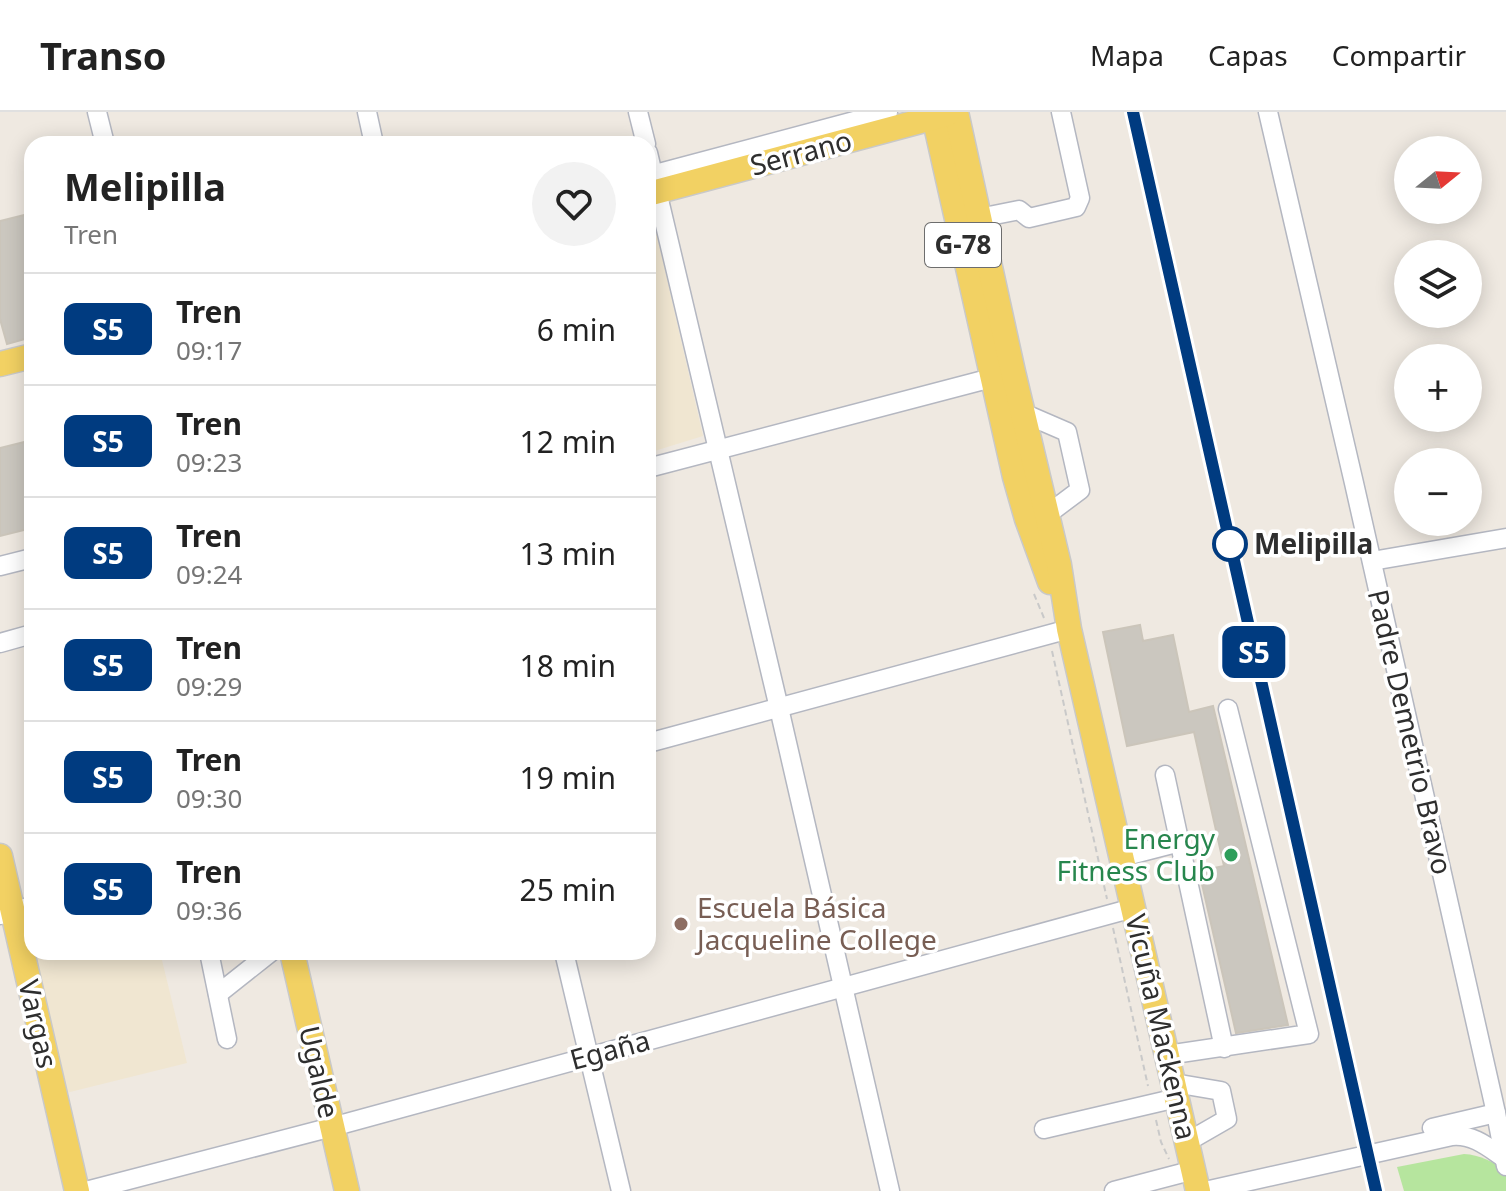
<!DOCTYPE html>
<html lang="es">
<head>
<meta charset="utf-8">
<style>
	:root { --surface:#fff; --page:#f2f2f2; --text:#222; --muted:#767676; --line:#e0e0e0 }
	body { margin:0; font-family:"Noto Sans",sans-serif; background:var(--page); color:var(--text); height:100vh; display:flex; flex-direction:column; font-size:30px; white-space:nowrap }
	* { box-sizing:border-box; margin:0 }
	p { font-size:26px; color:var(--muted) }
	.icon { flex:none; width:44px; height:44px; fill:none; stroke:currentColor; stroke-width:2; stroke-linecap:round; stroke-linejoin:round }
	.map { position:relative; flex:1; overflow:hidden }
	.panel { position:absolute; left:24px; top:24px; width:632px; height:824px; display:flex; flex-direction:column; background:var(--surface); border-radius:24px; box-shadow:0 4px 20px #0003 }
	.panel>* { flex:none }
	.badge { padding:0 16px; border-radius:12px; font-size:28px; line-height:52px }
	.needle { width:52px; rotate:72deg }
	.fabs { position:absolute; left:1394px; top:24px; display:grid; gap:16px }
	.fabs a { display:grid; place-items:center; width:88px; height:88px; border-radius:50%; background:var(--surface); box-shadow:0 4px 20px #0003; font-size:40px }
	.map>.badge { position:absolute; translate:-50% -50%; box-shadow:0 0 0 4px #fff }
	.round { display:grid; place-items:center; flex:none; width:84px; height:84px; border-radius:42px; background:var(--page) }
	.summary { display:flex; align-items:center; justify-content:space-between; height:136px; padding:0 40px }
	h1 { font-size:38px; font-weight:700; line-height:60px }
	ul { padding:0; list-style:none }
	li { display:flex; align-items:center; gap:24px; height:112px; padding:0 40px; border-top:2px solid var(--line) }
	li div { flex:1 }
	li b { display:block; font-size:30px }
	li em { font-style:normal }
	li .badge { min-width:88px; font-weight:700; text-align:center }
	header { display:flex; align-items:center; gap:48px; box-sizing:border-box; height:112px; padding:0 40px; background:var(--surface); border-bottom:2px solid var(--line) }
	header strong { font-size:38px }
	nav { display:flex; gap:44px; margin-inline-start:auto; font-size:28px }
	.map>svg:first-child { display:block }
	.education { fill:#f0e6d1 }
	.green { fill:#b6e59e }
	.building { fill:#cbc7bf; stroke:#cbc5ba; stroke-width:2 }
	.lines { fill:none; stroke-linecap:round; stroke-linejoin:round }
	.minor-casing { stroke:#b4b7c1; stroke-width:21 }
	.major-casing { stroke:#c9c9c9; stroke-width:27 }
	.path { stroke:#c9c9c9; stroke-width:2; stroke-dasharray:6 4; stroke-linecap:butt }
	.minor { stroke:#fff; stroke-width:18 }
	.major { stroke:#f2d163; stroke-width:24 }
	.rail-casing { stroke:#a3a6b8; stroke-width:7 }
	.rail { stroke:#fff; stroke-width:4; stroke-dasharray:12; stroke-linecap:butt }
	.line-casing { stroke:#fff; stroke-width:18 }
	.line { stroke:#003b80; stroke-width:12 }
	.stop-dot { fill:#fff; stroke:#003b80; stroke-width:4 }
	.leisure-dot { fill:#2e9e5b; stroke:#fff; stroke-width:3 }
	.education-dot { fill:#8d6e63; stroke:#fff; stroke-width:3 }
	.labels { text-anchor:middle; stroke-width:7; stroke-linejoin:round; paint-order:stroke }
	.shield { fill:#fff; stroke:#6d6d6d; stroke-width:2 }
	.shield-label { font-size:26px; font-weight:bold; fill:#2e2e2e }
	.street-label { font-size:28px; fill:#2e2e2e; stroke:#fff }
	.stop-label { font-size:28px; font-weight:bold; fill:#2e2e2e; stroke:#fff; text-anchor:start }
	.leisure-label { font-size:28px; fill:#27864d; stroke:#fff; text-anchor:end }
	.education-label { font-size:28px; fill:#785e54; stroke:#fff; text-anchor:start }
</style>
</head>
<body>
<header>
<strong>Transo</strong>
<nav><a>Mapa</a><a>Capas</a><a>Compartir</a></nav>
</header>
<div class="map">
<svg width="1506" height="1079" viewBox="0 0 1506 1079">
	<rect width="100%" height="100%" fill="#efe9e1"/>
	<g class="education">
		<polygon points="653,106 703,324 648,341 648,107"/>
		<polygon points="32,808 32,840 160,840 187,951 66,981 24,810"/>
	</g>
	<path class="green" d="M1464 1042C1480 1043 1492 1049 1506 1059V1079H1404L1397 1055Z"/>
	<g class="building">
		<polygon points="32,101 32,225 7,232 0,207 0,109"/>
		<polygon points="32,328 32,416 0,424 0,336"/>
		<polygon points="1140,513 1143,529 1173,523 1189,600 1213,594 1288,913 1236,921 1199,759 1224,754 1194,620 1127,634 1103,520"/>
	</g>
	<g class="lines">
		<g class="minor-casing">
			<g id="minor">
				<polyline points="97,0 105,32"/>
				<polyline points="367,0 374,32"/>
				<polyline points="638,0 646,32"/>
				<polyline points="1268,0 1354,371 1496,1001 1506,1054"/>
				<polyline points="648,41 779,596 890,1079"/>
				<polyline points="648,64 888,0"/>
				<polyline points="979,106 1019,98 1029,106 1076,95 1080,86 1061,0"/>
				<polyline points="1023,301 1067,320 1080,378 1048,402"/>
				<polyline points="648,356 1003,263"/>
				<polyline points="1372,449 1506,426"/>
				<polyline points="0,454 32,446"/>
				<polyline points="0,531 32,522"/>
				<polyline points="648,631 1069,517"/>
				<polyline points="1165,663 1224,936"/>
				<polyline points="1122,745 1180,730"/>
				<polyline points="0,803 32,794"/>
				<polyline points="209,840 227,927"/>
				<polyline points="564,840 621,1079"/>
				<polyline points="218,882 271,840"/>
				<polyline points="1167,943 1309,922 1228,597"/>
				<polyline points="1174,971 1221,979 1227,1007 1187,1030"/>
				<polyline points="1432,1016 1496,1001"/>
				<polyline points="1044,1017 1177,986"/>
				<polyline points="86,1079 332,1015 1133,796"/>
				<polyline points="1114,1079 1194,1058"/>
				<path d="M1205 1079 1452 1024C1473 1022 1488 1035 1504 1046"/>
			</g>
		</g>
		<g class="major-casing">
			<g id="major">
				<polyline points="933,0 1015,365 1027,407 1050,470"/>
				<polyline points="956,0 1013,260 1059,453 1069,517 1198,1079"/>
				<polyline points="648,82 947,2"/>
				<polyline points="0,252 32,244"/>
				<polyline points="0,744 77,1079"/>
				<polyline points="292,840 347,1079"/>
			</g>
		</g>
		<g class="path">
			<polyline points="1034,482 1044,506"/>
			<polyline points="1052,539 1107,787"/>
			<polyline points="1113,816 1148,974"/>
			<polyline points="1156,1008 1161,1030 1169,1047"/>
		</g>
		<use href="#minor" class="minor"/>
		<use href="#major" class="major"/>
		<g class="rail-casing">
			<polyline id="rail" points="1133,0 1376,1079"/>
		</g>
		<use href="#rail" class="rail"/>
	</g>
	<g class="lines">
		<g class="line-casing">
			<polyline id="line" points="1133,0 1376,1079"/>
		</g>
		<use href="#line" class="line"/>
	</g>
	<circle class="stop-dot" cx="1230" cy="432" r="16"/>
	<circle class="leisure-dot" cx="1231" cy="743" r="8"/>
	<circle class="education-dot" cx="681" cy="812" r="8"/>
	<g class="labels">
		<rect class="shield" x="925" y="111" width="76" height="44" rx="6"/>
		<g class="shield-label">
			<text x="963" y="142">G-78</text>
		</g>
		<g class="street-label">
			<text transform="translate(801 41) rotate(-15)" y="10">Serrano</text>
			<text transform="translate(1410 620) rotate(77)" y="10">Padre Demetrio Bravo</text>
			<text transform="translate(38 912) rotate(77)" y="10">Vargas</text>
			<text transform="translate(1161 915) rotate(77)" y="10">Vicuña Mackenna</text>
			<text transform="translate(610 938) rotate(-15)" y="10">Egaña</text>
			<text transform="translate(319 960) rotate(77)" y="10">Ugalde</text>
		</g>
		<g class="stop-label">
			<text x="1254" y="442">Melipilla</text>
		</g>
		<g class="leisure-label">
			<text x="1215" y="737">Energy<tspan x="1215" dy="32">Fitness Club</tspan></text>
		</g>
		<g class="education-label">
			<text x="697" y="806">Escuela Básica<tspan x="697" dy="32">Jacqueline College</tspan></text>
		</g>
	</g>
</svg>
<div class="fabs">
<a><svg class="needle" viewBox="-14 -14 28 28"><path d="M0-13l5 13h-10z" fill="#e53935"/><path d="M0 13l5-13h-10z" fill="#767676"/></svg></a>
<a><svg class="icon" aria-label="layers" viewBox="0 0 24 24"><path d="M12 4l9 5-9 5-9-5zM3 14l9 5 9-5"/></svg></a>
<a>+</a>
<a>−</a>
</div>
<b class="badge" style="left:1254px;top:540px;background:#003b80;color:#fff">S5</b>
<section class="panel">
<div class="summary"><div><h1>Melipilla</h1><p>Tren</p></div><a class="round"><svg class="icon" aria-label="heart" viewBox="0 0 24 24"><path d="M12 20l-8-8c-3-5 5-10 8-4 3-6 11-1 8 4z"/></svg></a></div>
<ul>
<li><span class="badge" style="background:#003b80;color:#fff">S5</span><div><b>Tren</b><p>09:17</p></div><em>6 min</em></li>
<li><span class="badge" style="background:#003b80;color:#fff">S5</span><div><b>Tren</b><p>09:23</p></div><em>12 min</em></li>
<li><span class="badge" style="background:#003b80;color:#fff">S5</span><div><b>Tren</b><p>09:24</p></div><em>13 min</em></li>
<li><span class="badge" style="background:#003b80;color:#fff">S5</span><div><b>Tren</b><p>09:29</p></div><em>18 min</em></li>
<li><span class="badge" style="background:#003b80;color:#fff">S5</span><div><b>Tren</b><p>09:30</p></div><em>19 min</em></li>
<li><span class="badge" style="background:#003b80;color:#fff">S5</span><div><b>Tren</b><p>09:36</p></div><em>25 min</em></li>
</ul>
</section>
</div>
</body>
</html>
